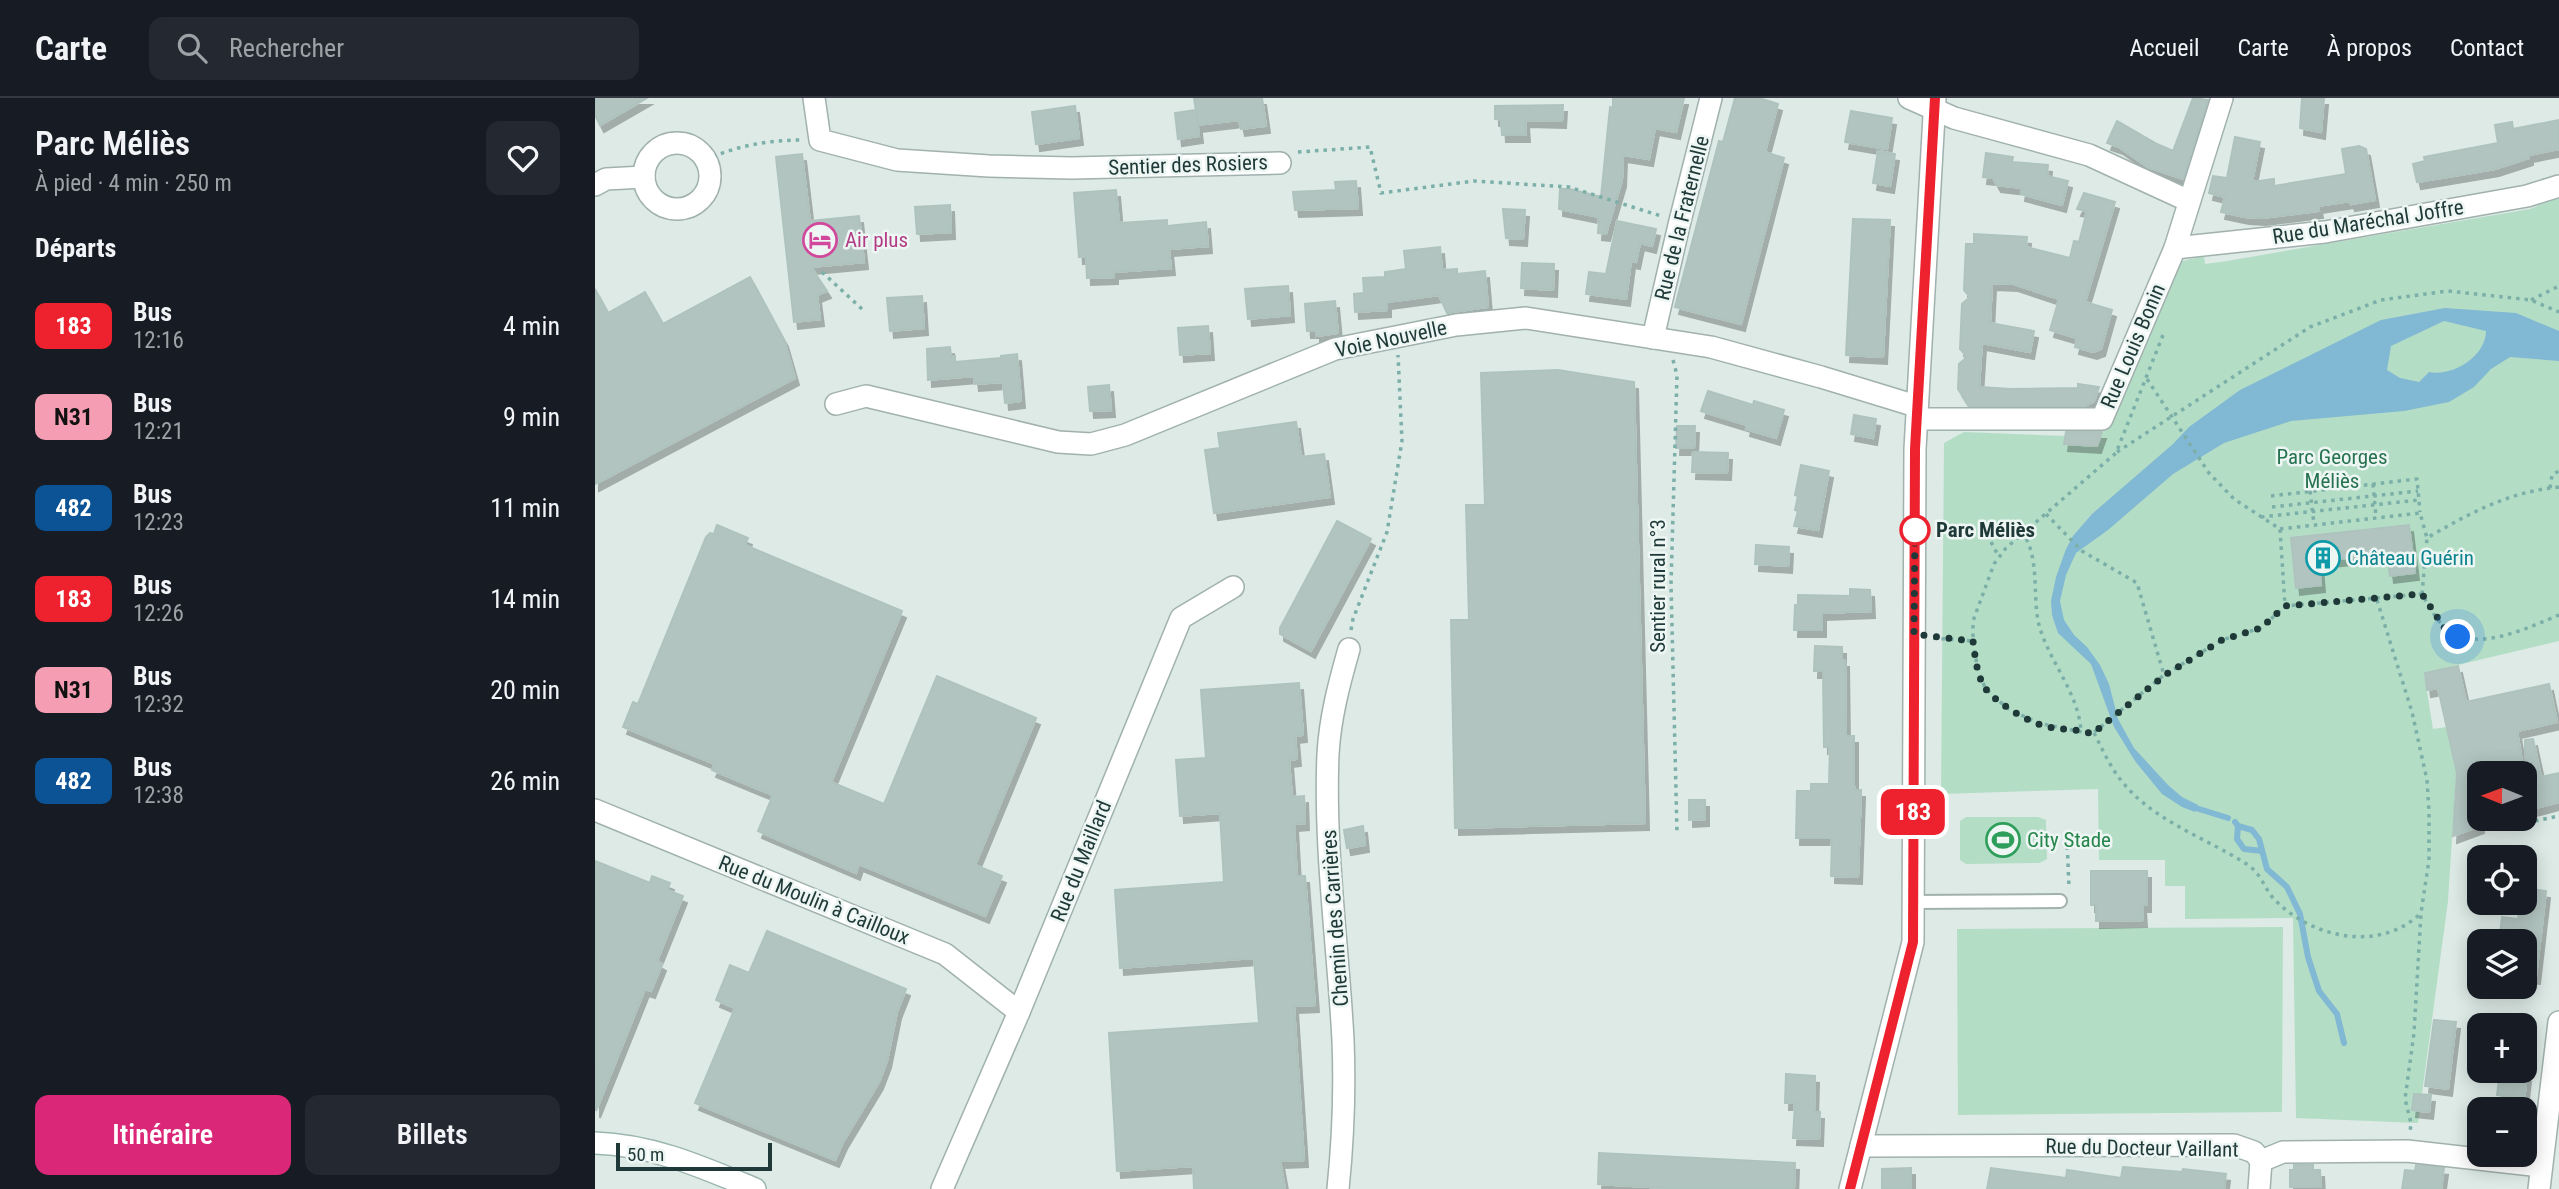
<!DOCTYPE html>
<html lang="fr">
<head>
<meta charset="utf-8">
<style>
	:root { --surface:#171b24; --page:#242831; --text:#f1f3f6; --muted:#9ea1a6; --line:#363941; --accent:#db2777 }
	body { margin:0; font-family:"Roboto Condensed",sans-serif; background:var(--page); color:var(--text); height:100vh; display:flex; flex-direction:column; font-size:26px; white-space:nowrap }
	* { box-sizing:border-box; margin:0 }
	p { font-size:23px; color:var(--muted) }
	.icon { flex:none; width:38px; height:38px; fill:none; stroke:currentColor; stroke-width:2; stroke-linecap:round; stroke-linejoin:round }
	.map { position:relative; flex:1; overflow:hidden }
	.side { display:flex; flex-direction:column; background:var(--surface); width:595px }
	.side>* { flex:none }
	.badge { padding:0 14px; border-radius:10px; font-size:24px; line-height:46px }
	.needle { width:46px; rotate:271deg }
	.buttons { position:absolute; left:1872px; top:663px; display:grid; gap:14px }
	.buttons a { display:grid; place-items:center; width:70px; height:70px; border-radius:14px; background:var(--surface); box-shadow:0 4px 18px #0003; font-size:35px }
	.scale { position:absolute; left:21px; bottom:18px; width:156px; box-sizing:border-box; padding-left:7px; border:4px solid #1e3937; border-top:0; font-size:19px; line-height:24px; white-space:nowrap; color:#1e3937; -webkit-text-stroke:5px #edf6f3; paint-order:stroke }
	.you { position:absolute; width:35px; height:35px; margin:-18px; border:5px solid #fff; border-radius:50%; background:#1a73e8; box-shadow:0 0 0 10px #1a73e833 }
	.map>.badge { position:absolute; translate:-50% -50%; box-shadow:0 0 0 4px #fff }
	h2 { padding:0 35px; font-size:26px; line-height:63px }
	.round { display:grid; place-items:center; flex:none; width:74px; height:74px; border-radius:14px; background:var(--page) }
	.headline { display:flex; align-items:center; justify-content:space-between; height:119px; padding:0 35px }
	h1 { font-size:33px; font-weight:600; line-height:52px }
	.cta { display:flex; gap:14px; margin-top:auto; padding:14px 35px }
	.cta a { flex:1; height:80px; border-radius:14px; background:var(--accent); color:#fff; font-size:28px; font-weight:600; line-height:80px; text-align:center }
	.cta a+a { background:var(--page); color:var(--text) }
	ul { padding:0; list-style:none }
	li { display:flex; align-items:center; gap:21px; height:91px; padding:0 35px }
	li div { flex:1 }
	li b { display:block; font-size:26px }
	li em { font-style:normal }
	li .badge { min-width:77px; font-weight:700; text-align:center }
	header { display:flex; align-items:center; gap:42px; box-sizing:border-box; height:98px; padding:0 35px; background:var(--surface); border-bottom:2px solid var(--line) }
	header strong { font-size:33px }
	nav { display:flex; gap:38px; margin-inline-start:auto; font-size:24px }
	.search { width:490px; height:63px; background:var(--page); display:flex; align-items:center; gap:18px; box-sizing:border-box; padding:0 24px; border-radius:14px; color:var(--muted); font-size:26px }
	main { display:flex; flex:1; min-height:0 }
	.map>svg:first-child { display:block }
	.green { fill:#b4ddc6 }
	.water { fill:#81b8d3; fill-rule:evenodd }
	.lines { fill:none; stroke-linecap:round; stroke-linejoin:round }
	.stream { stroke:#81b8d3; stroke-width:6 }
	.building { fill:#b2c4c0; stroke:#afc3be; stroke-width:2; filter:url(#shadow) }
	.service-casing { stroke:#a0b1ae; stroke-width:16 }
	.minor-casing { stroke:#a0b1ae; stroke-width:24 }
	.tertiary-casing { stroke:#a0b1ae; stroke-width:24 }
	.secondary-casing { stroke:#9bb6b1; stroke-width:24 }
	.path { stroke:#7bafa8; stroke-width:3.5; stroke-dasharray:3.5 5; stroke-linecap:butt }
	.service { stroke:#fff; stroke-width:12 }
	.minor { stroke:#fff; stroke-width:21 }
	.tertiary { stroke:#fff; stroke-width:21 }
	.secondary { stroke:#fff; stroke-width:21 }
	.line-casing { stroke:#fff; stroke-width:16 }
	.line { stroke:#ed222e; stroke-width:10 }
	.walk { stroke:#1e3937; stroke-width:7; stroke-dasharray:0 12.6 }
	.stop-dot { fill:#fff; stroke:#ed222e; stroke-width:3.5 }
	.labels { text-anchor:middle; stroke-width:5; stroke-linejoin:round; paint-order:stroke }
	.street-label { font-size:21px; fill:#1e3937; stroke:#edf6f3 }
	.hotel-label { font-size:21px; fill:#b23c85; stroke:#edf6f3; text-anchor:start }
	.park-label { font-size:21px; fill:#277251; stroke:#edf6f3 }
	.stop-label { font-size:21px; font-weight:bold; fill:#1e3937; stroke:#edf6f3; text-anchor:start }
	.culture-label { font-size:21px; fill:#0d838f; stroke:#edf6f3; text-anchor:start }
	.leisure-label { font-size:21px; fill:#27864d; stroke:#edf6f3; text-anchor:start }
</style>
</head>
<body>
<header>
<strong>Carte</strong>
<div class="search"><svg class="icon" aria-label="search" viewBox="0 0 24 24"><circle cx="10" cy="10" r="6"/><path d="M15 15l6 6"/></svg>Rechercher</div>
<nav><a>Accueil</a><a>Carte</a><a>À propos</a><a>Contact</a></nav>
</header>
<main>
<section class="side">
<div class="headline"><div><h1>Parc Méliès</h1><p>À pied · 4 min · 250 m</p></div><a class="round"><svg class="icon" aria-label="heart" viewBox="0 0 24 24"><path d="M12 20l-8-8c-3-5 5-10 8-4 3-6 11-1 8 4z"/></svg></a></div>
<h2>Départs</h2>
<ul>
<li><span class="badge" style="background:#ed222e;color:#fff">183</span><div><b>Bus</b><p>12:16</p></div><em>4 min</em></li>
<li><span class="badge" style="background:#f59eb3;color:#111">N31</span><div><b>Bus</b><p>12:21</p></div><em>9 min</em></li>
<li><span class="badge" style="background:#0b5394;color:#fff">482</span><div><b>Bus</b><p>12:23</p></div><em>11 min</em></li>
<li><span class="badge" style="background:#ed222e;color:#fff">183</span><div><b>Bus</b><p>12:26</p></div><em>14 min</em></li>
<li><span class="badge" style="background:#f59eb3;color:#111">N31</span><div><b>Bus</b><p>12:32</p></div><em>20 min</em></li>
<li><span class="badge" style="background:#0b5394;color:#fff">482</span><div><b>Bus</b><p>12:38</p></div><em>26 min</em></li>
</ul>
<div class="cta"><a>Itinéraire</a><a>Billets</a></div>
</section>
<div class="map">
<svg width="1964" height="1091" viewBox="0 0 1964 1091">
	<defs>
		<filter id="shadow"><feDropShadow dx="4" dy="7" stdDeviation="0" flood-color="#0004"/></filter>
	</defs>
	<rect width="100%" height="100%" fill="#ddeae6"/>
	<g class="green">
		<polygon points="1964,99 1964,543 1829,575 1838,631 1851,629 1856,648 1863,647 1853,803 1823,1025 1701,1020 1698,820 1590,821 1590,788 1570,788 1570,762 1504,762 1503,691 1346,696 1349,345 1369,334 1470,338 1469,346 1502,348 1583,164 1609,158 1610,166 1632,163 1935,111"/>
		<polygon points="1371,719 1443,719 1451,722 1452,761 1444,765 1371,766 1365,762 1365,723"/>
		<polygon points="1688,829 1687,1014 1363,1017 1362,831"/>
	</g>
	<path class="water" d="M1850 210 1921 215 1964 233V263L1915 259 1896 271 1879 289 1854 304 1809 313 1696 323 1629 345 1578 376 1513 432 1481 455 1471 477 1465 503 1469 522 1479 537 1492 549 1505 567 1514 586 1523 621 1539 650 1573 687 1587 699 1603 707 1604 711 1600 714 1587 709 1567 696 1540 663 1519 629 1496 566 1463 535 1457 517 1456 503 1461 479 1471 451 1478 438 1497 416 1578 346 1594 329 1645 292 1786 222ZM1849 223 1891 233C1891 258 1858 279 1834 274L1824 284 1805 280 1792 272 1796 248Z"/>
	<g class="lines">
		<g class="stream">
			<polyline points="1604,711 1633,720"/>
			<polyline points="1640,724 1643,728 1657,732 1664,741 1672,771 1692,789 1705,816 1713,859 1724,893 1742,916 1749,945"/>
			<polyline points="1643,728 1642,741 1649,751 1667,753"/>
		</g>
	</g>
	<g class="building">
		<polygon points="0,0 52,0 5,27 0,17"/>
		<polygon points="599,0 667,0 671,28 646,31 644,22 603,27"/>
		<polygon points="1018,0 1089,0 1081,34 1060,30 1054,61 1028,57 1027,82 1011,136 1003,135 1004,119 964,111 965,91 975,91 1006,99 1015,9 1018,10"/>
		<polygon points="1140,0 1164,0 1183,6 1170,54 1189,60 1146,226 1080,209 1124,43 1128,44"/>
		<polygon points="1598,0 1613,2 1588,81 1553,69 1524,49 1512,45 1522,23 1562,46 1578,53"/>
		<polygon points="1707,0 1729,0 1726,34 1705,30"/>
		<polygon points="968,7 967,23 930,22 931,37 907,37 906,22 900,21 900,8"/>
		<polygon points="480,8 484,40 441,46 437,14"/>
		<polygon points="601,12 604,38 583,41 580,15"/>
		<polygon points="1256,13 1297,20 1292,51 1250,44"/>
		<polygon points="1964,22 1964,51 1934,57 1934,60 1900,71 1822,84 1818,66 1830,63 1829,59 1903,45 1900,27 1917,24 1918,31"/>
		<polygon points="1640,39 1665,44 1657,84 1679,81 1679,88 1751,76 1747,51 1764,48 1771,51 1780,102 1756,106 1755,103 1723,108 1724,113 1667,120 1650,119 1626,114 1630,99 1614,95 1618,78 1632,80"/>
		<polygon points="1283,53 1300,56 1295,88 1278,85"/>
		<polygon points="1391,55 1418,59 1417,64 1453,67 1452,78 1473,83 1467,107 1426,96 1427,90 1402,87 1398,80 1388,79"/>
		<polygon points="207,56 215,123 264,118 269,164 216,169 232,193 222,197 225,221 199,224 181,59"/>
		<polygon points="761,83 763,110 700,112 698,94 741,92 740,84"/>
		<polygon points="521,92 524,125 572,122 572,128 611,124 613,148 574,151 576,170 519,174 519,179 492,180 491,158 484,159 479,95"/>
		<polygon points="1489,95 1520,104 1490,204 1517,212 1506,251 1498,254 1480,249 1482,240 1455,232 1464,201 1419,186 1397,185 1395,225 1439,233 1435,254 1387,245 1384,289 1416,291 1483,290 1483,286 1504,289 1499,303 1490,308 1374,308 1363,291 1364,266 1372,259 1365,251 1367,206 1375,199 1369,192 1371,146 1379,146 1379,136 1432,139 1431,149 1475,160 1479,143 1484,144 1492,113 1482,111"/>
		<polygon points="355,107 356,134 322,136 320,109"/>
		<polygon points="908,111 930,112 928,141 911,140"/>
		<polygon points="1258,121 1295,122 1288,259 1251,257"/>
		<polygon points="1022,123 1061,131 1057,148 1045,145 1041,164 1036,163 1031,201 991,196 994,174 1011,176"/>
		<polygon points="845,149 847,172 862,171 862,176 890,173 893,209 852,215 844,197 792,204 792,212 760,214 759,196 769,195 768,180 790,179 790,174 811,171 809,153"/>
		<polygon points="927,165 959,166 958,192 926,190"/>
		<polygon points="155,179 189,242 200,280 0,386 0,191 13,215 50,194 68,226"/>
		<polygon points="693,188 695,217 653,221 650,191"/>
		<polygon points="327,198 329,230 295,233 292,200"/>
		<polygon points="740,203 743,235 721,238 721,233 712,233 710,206"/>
		<polygon points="613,228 615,255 585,257 583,230"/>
		<polygon points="355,249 356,258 360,258 360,264 406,260 406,258 422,256 426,303 410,305 408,284 380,286 379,278 333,282 332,251"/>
		<polygon points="963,272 1039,284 1050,725 860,730 856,522 874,522 871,407 890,407 886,275"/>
		<polygon points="514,287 516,312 495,313 493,289"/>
		<polygon points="1113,293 1158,307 1159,303 1189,312 1181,340 1151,331 1152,327 1106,313"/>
		<polygon points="1259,317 1281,321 1278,340 1256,336"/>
		<polygon points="701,324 706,359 729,356 735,399 619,415 610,352 625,350 623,335"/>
		<polygon points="1082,328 1100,328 1099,350 1081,350"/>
		<polygon points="1471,334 1507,334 1502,348 1469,346"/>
		<polygon points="1098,354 1133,355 1132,375 1097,374"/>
		<polygon points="1206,367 1234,373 1223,432 1199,428 1203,413 1200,412 1203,398 1200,397"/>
		<polygon points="742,423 776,441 716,553 685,536 685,530"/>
		<polygon points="122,427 153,440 150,447 307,513 236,684 289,706 342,578 441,620 380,767 407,778 390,818 264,766 261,775 163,733 178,697 117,672 120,666 28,629 38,604 43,606 111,439 115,435 119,436"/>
		<polygon points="1814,427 1820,475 1795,478 1792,456 1724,463 1726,487 1701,490 1696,440"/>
		<polygon points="1161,447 1194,449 1193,468 1160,466"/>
		<polygon points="1255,491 1275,492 1276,513 1227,515 1227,532 1199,532 1200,507 1203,507 1203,497 1255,498"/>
		<polygon points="1220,548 1247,549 1247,562 1250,562 1251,638 1259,638 1259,688 1260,692 1266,692 1263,779 1236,778 1237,740 1201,740 1202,693 1216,693 1216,686 1234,686 1235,649 1229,649 1228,573 1219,573"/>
		<polygon points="1863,568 1871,604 1954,586 1962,624 1922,633 1929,676 1885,676 1885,728 1858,738 1862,675 1843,590 1832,592 1830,575"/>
		<polygon points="704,585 708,637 700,638 702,661 694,662 697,699 709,698 710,725 699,726 702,778 710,778 720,907 699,908 709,1062 685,1063 690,1091 599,1091 598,1068 522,1073 514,935 664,925 659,860 525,870 520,792 629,784 625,715 585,718 581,662 611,660 606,592"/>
		<polygon points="1938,641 1946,679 1964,675 1964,704 1930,713 1930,642"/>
		<polygon points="1094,702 1110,702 1110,721 1094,722"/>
		<polygon points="768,728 770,747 752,750 749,732"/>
		<polygon points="0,763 55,785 57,778 75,785 72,792 88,798 62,863 67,866 56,893 50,891 1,1013"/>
		<polygon points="1496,773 1552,773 1552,807 1547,807 1548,822 1501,823 1501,807 1496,807"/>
		<polygon points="1930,790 1951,793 1941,879 1930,878 1930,844 1904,844 1907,819 1923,821 1925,805 1930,805"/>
		<polygon points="172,833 311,891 302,914 292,963 284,984 248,1044 240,1062 100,1005 140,910 121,902 135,867 154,875"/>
		<polygon points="1839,922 1861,924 1853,991 1830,988"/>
		<polygon points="1905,974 1932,977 1928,1012 1908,1012 1909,998 1902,997"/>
		<polygon points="1191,976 1220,978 1219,1014 1225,1014 1224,1041 1198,1040 1200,1005 1190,1005"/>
		<polygon points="1819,996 1836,997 1834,1014 1817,1012"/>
		<polygon points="1004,1055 1200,1065 1199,1091 1088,1091 1003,1086"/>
		<polygon points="1699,1067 1718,1067 1718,1072 1725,1072 1726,1089 1695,1089 1695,1072 1699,1072"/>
		<polygon points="1821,1067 1849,1070 1846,1091 1807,1091 1810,1072 1820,1073"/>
		<polygon points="1528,1069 1587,1074 1588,1071 1631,1076 1629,1091 1392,1091 1396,1070 1471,1080 1472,1072 1526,1080"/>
		<polygon points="1316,1070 1316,1091 1287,1091 1287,1071"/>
	</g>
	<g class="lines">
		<g class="service-casing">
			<polyline id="service" points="1317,804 1465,803"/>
		</g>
		<g class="minor-casing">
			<g id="minor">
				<polyline points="219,0 225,42 302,62 394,68 477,70 685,65"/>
				<polyline points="1314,0 1359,20 1494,57 1594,103"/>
				<circle cx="82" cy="78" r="33"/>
				<polyline points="0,87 11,81 49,79"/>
				<polyline points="1580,150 1730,134 1932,98 1964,88"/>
				<polyline points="1058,240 1084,127 1116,0"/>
				<polyline points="241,306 271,298 463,344 496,346 530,337 740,251 861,227 931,220 1116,249 1226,279 1321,308"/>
				<polyline points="1322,321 1507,321 1580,150 1627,0"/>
				<polyline points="0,712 350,856 424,914"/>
				<polyline points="1266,1048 1639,1047 1659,1054 1666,1063"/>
				<polyline points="1666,1063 1688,1054 1812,1053 1946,1068"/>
				<polyline points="347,1091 424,914 586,520 638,489"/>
				<path d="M743 1091C748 1042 750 991 748 942 743 847 729 751 733 656 735 620 744 586 754 551"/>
				<polyline points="1664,1091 1666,1063"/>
				<polyline points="1944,1091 1964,924"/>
			</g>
		</g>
		<g class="tertiary-casing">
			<polyline id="tertiary" points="1255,1091 1318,844 1320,351 1340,0"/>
		</g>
		<g class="secondary-casing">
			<path id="secondary" d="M0 1045C58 1047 107 1069 160 1091"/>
		</g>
		<g class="path">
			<polyline points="703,54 775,49 786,95 879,83 974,89 1066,118"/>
			<path d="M110 62C141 48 173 42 207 42"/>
			<polyline points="227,174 267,211"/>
			<polyline points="1936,202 1964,188"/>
			<path d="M1568 237 1521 355 1411 450 1399 466 1378 523V543L1382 567 1390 590 1412 610 1443 625 1497 636 1569 577 1627 542 1666 530 1690 508 1827 496C1834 508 1842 524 1853 532 1883 555 1934 529 1964 517"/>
			<polyline points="1078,262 1082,277 1076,486 1082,735"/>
			<polyline points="1552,281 1614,375 1639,401 1685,431 1690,508"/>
			<polyline points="1522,354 1715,229 1786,202 1853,193 1936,202 1964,214"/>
			<polyline points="1778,386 1781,419"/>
			<polyline points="1955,390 1957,377 1964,373"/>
			<polyline points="1715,393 1719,426"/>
			<polyline points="1676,398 1822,381 1825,414"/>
			<polyline points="1677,409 1823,393"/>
			<polyline points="1451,416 1487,453 1542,485 1569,577"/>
			<polyline points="1666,419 1824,402"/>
			<path d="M1685 431 1825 415 1832 440C1875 415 1913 394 1964 389"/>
			<path d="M1428 433C1431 440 1434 446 1436 453 1442 476 1439 500 1443 523 1452 562 1483 592 1486 633"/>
			<polyline points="1396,444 1404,459"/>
			<polyline points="1827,496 1832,440"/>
			<polyline points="1782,502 1817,614 1832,682 1834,713 1834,762 1826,815 1819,935 1810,1001 1816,1025 1815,1034"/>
			<polyline points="756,532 758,521 792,434 807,343 803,257"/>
			<polyline points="1338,540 1378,543"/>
			<path d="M1499 635C1507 650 1514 667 1525 681 1557 723 1610 739 1653 767 1668 777 1670 794 1682 804 1720 841 1786 854 1826 815"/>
			<polyline points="1940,723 1964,718"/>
			<polyline points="1472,740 1474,790"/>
		</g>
		<use href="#service" class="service"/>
		<use href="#minor" class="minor"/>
		<use href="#tertiary" class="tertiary"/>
		<use href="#secondary" class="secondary"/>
	</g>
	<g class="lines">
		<g class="line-casing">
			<polyline id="line" points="1255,1091 1318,844 1320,351 1340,0"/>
		</g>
		<use href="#line" class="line"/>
		<path class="walk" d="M1320 432V426L1319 536 1378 543C1380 558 1382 578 1390 590 1401 605 1436 626 1454 629 1469 632 1483 631 1497 636L1570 577 1627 542 1666 530 1690 508 1827 496 1850 531 1863 539"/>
	</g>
	<defs>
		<g id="hotel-ring" transform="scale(1.75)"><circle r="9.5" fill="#edf6f3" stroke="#d1479c" stroke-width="1.5"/><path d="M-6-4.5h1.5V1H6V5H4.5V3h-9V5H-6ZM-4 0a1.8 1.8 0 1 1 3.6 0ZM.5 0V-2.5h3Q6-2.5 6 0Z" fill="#d1479c"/></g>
		<g id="building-ring" transform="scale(1.75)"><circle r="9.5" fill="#edf6f3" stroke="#0f9aa8" stroke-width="1.5"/><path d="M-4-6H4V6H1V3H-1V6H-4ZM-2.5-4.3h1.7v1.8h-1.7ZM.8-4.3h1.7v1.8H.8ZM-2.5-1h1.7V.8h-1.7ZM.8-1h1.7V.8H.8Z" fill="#0f9aa8"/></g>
		<g id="stadium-ring" transform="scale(1.75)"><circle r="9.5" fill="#edf6f3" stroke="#2e9e5b" stroke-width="1.5"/><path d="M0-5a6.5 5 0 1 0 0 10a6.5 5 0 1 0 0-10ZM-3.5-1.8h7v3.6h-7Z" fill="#2e9e5b"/></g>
	</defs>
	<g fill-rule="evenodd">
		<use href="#hotel-ring" x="225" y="142"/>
		<use href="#building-ring" x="1728" y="460"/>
		<use href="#stadium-ring" x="1408" y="742"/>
	</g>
	<circle class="stop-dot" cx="1320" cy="432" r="14"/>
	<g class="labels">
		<g class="street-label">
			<text transform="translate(593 67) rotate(-2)" y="7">Sentier des Rosiers</text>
			<text transform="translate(1087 120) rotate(-76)" y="7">Rue de la Fraternelle</text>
			<text transform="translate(1773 124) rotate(-9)" y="7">Rue du Maréchal Joffre</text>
			<text transform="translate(796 241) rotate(-12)" y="7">Voie Nouvelle</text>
			<text transform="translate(1538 248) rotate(-67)" y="7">Rue Louis Bonin</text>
			<text transform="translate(1063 488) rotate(-90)" y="7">Sentier rural n°3</text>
			<text transform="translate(486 763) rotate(-68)" y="7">Rue du Maillard</text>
			<text transform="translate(219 802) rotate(22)" y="7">Rue du Moulin à Cailloux</text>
			<text transform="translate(740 820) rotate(-94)" y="7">Chemin des Carrières</text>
			<text transform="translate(1547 1050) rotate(1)" y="7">Rue du Docteur Vaillant</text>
		</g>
		<g class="hotel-label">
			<text x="250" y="149">Air plus</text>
		</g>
		<g class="park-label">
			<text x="1737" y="366">Parc Georges<tspan x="1737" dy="24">Méliès</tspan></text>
		</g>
		<g class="stop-label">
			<text x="1341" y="439">Parc Méliès</text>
		</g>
		<g class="culture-label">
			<text x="1752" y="467">Château Guérin</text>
		</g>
		<g class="leisure-label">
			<text x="1432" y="749">City Stade</text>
		</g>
	</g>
</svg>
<div class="buttons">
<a><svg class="needle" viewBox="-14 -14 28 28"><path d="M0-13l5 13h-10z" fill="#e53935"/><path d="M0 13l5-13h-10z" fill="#9ea1a6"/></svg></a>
<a><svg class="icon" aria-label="locate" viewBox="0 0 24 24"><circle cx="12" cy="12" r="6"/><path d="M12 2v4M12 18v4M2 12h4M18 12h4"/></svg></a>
<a><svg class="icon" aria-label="layers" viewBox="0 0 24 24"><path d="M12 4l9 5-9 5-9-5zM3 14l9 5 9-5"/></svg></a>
<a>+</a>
<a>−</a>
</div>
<div class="scale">50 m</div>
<div class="you" style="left:1863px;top:539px"></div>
<b class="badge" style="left:1318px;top:714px;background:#ed222e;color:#fff">183</b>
</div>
</main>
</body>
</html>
